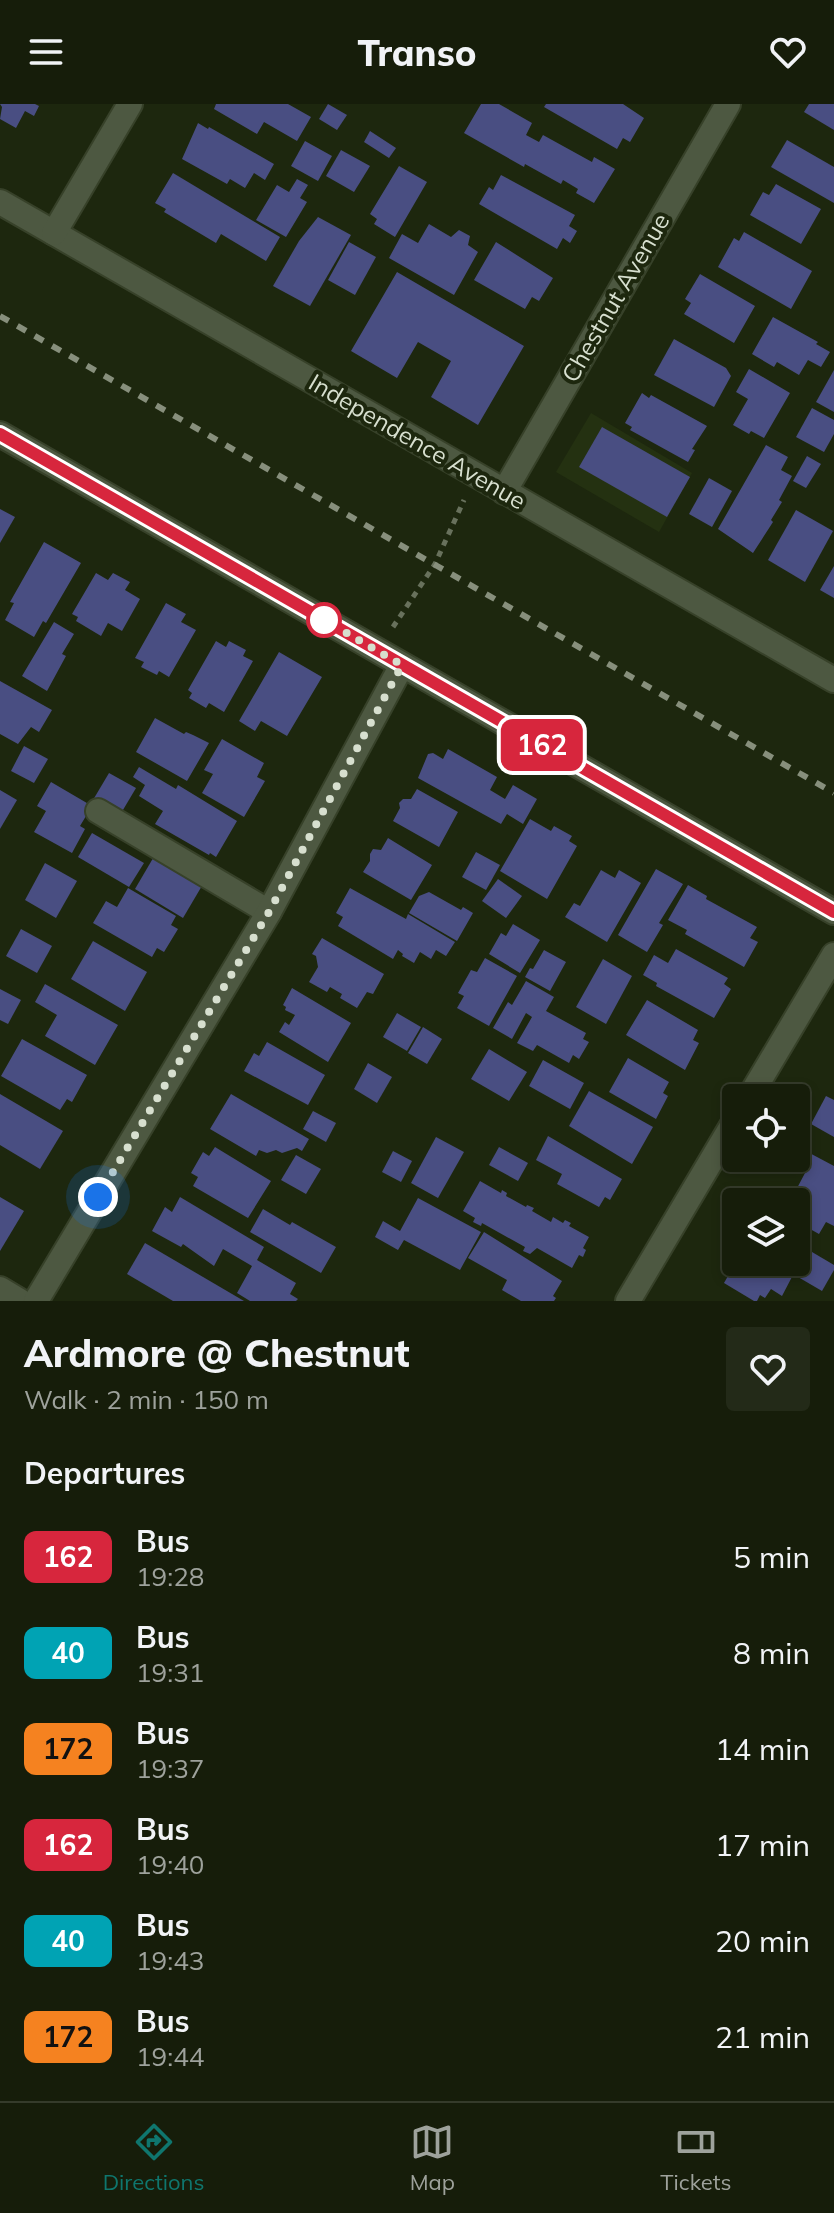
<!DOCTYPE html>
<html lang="en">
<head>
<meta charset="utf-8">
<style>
	:root { --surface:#161d0a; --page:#232a18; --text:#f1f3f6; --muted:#9ea29c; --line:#353b2b; --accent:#0f766e }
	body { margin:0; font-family:Mulish,sans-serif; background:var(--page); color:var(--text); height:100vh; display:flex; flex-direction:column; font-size:30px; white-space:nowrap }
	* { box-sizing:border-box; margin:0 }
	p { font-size:26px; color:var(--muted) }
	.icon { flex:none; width:44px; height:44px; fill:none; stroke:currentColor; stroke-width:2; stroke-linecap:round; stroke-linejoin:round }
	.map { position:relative; height:1197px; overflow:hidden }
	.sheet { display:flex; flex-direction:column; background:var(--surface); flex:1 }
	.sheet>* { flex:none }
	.badge { padding:0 16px; border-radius:12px; font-size:28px; line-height:52px }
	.tools { position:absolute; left:722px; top:980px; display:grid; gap:16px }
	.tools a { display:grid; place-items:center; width:88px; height:88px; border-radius:8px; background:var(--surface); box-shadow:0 4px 12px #0003,0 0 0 2px var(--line); font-size:40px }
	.you { position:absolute; width:40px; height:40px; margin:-20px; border:6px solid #fff; border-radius:50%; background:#1a73e8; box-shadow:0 0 0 12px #1a73e833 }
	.map>.badge { position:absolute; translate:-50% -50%; box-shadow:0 0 0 4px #fff }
	h2 { padding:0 24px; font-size:30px; line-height:72px }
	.round { display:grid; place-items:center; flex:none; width:84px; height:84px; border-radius:8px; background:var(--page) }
	.summary { display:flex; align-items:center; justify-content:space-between; height:136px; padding:0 24px }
	h1 { font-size:38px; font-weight:800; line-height:60px }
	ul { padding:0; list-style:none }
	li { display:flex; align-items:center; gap:24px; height:96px; padding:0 24px }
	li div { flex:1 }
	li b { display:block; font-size:30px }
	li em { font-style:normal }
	li .badge { min-width:88px; font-weight:700; text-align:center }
	header { display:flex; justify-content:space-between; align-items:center; height:104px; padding:0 24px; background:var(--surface); font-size:36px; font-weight:800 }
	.tabs { display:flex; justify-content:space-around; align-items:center; height:112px; border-top:2px solid var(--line); background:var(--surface); font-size:22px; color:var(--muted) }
	.tabs a { display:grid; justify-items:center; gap:4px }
	.tabs .current { color:var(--accent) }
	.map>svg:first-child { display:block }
	.built { fill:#243111 }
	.building { fill:#494e82 }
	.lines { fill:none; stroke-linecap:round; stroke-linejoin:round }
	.minor-casing { stroke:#374129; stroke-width:28 }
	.path { stroke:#68715c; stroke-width:5; stroke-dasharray:6 6; stroke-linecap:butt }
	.minor { stroke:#4d5841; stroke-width:24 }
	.rail { stroke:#878f7c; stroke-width:6; stroke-dasharray:10 10; stroke-linecap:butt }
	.line-casing { stroke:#fff; stroke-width:18 }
	.line { stroke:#d7263d; stroke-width:12 }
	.walk { stroke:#d7dfcf; stroke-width:8; stroke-dasharray:0 14.4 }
	.stop-dot { fill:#fff; stroke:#d7263d; stroke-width:4 }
	.labels { text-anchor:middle; stroke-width:8; stroke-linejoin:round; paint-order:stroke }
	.street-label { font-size:24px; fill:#d7dfcf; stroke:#1d270e }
</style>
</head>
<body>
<header><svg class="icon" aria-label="menu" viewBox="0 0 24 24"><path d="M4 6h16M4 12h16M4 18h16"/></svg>Transo<svg class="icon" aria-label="heart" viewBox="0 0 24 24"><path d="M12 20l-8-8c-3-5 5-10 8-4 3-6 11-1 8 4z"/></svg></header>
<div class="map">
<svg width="834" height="1197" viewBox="0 0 834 1197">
	<rect width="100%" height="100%" fill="#1d270e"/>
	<polygon class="built" points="591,309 692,369 659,428 556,368"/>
	<g class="building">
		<polygon points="0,0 35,0 39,2 34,12 25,7 16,24 0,15 2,3"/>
		<polygon points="216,0 288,0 311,13 297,37 264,18 257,30 214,5"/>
		<polygon points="328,0 347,11 337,26 319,15"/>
		<polygon points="481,0 499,0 532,19 526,31 539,38 543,31 592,58 594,53 615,65 594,99 576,89 578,85 563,76 561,80 525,60 524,63 464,29"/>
		<polygon points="546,0 623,0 644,14 630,38 623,34 617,45 544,3"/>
		<polygon points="809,0 834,0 834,26 804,8"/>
		<polygon points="198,19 208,25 209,23 274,60 265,76 254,69 245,84 230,75 227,80 182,55"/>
		<polygon points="370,27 396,44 389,54 364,38"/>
		<polygon points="787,36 834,63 834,99 771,63"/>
		<polygon points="305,37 332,52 318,77 291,62"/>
		<polygon points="341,46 370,62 354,88 326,72"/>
		<polygon points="399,62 427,78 395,133 374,120 377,115 370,110"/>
		<polygon points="173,69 280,133 266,157 221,130 216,139 164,108 166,105 155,99"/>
		<polygon points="501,71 575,111 569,122 577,127 570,139 563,134 557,145 479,100 489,83 493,86"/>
		<polygon points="297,75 308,81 300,94 307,98 286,133 256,116 277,81 289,88"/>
		<polygon points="776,80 821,105 801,140 750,111 763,88 769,91"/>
		<polygon points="318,113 351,131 310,202 273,182 299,137"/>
		<polygon points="429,120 451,133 459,126 470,132 468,141 478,148 454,191 389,154 402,130 418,139"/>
		<polygon points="744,128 812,167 791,205 718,163 734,134 739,137"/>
		<polygon points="349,138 376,153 355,191 328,176"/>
		<polygon points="496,138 553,174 539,197 532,193 525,205 474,176"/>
		<polygon points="397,168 524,242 478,321 431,293 451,257 418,238 397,274 351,247"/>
		<polygon points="700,170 755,202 734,239 684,210 691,199 685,195"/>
		<polygon points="773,213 818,238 816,240 830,248 821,263 808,256 799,271 777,258 774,263 752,250"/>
		<polygon points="674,235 726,264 731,272 714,303 654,271"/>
		<polygon points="749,265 790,289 764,334 751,327 749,330 733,321 748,295 736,288"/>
		<polygon points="834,266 834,308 816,298"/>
		<polygon points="642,289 649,294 651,291 707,322 692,345 695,346 688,358 630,326 632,323 625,319"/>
		<polygon points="812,304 834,316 834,330 824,348 796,333"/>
		<polygon points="602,323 690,373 667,413 579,363"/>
		<polygon points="766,341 788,353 781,366 792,372 779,396 782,398 771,416 773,418 753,449 718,425"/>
		<polygon points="807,352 821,360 806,384 793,377"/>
		<polygon points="709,374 732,387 712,423 689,410"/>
		<polygon points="0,405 15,413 0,439"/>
		<polygon points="796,406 833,427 805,478 768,456"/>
		<polygon points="44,438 81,459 46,519 43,517 34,533 5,516 14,499 10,498"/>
		<polygon points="834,462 834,494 820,486"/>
		<polygon points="96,469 108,476 113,469 130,478 125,486 140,495 122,527 108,519 101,532 76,517 78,513 72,510"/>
		<polygon points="166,499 186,510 181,518 196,526 169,573 159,567 157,571 141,563 144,558 135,554"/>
		<polygon points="54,518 74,530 62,550 66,552 47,587 22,572"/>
		<polygon points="216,537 226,543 229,537 246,546 243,552 253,557 224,608 209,599 206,604 189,594 192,589 188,586"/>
		<polygon points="279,548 322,573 287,632 261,617 255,627 239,617"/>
		<polygon points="0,577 52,606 39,628 31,623 18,640 0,630"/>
		<polygon points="155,614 184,630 186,628 193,631 209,639 187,677 136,648"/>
		<polygon points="222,635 264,659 257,673 265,677 244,713 202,689 213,670 204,666"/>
		<polygon points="24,642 48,655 34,679 11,667"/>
		<polygon points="448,645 497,673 490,686 505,695 513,681 537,695 523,720 507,710 501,720 418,674 428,650 433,649 443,655"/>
		<polygon points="139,663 176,685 178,681 237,717 216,753 210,749 209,751 155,720 163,707 139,692 145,681 133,673"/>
		<polygon points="109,669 136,684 120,711 93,696"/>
		<polygon points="51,678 92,702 80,722 85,725 72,749 34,728 46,707 37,702"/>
		<polygon points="417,685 458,708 439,743 393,717 400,704 399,699 403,695 411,695"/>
		<polygon points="0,686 17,696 0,725"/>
		<polygon points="530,715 551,727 554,722 572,732 569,737 577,742 547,795 500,767"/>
		<polygon points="92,729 144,759 129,783 78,753"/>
		<polygon points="388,734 432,761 411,796 363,768 370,757 370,750 373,745 381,746"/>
		<polygon points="159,744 206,775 183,814 135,785"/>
		<polygon points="476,748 500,761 486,786 462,773"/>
		<polygon points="45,759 77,777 56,814 25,796"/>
		<polygon points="656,765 683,780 659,819 663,821 647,848 618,831"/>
		<polygon points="601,766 615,774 619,766 641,779 607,838 565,813 574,799 580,802"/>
		<polygon points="498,775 522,792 506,814 482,797"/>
		<polygon points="688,781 707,792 706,795 757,823 750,834 758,838 744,863 685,830 687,826 668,816"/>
		<polygon points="128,784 176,812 171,821 178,825 164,848 157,844 152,853 93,819 106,797 117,803"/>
		<polygon points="350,784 406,815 408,810 455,838 446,852 436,846 431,855 420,848 414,859 402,852 403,850 398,846 393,855 338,822 343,813 336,809"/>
		<polygon points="429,788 461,806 463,803 473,809 457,837 409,809 419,792"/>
		<polygon points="513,820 540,836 520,869 489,850 501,829 506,832"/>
		<polygon points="21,825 52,842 37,869 6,852"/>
		<polygon points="322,834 384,870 373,890 367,888 357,904 340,894 342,890 330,883 327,888 309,878 318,863 316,852 312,850"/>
		<polygon points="93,837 147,868 125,907 71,875"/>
		<polygon points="676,845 728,874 724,880 731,885 714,914 656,882 657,879 643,871 654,851 668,859"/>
		<polygon points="544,846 566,858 550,887 525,873 530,864 533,865"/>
		<polygon points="485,854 517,872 489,922 457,904 464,892 458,889 471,866 477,868"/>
		<polygon points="603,855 632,872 606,920 576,903"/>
		<polygon points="526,877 554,893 546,907 586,929 583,935 589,938 579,955 573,951 569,959 537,941 533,947 517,939 532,913 526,909 512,935 493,924 508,898 512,901"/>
		<polygon points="45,880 118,921 95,961 45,932 57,911 35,898"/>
		<polygon points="292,884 351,919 328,958 279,928 285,918 289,921 295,911 285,906 286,903 283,901"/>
		<polygon points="0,885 21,896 8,920 0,916"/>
		<polygon points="647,896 698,926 693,936 699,939 685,966 626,931"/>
		<polygon points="397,909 421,923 407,947 383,933"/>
		<polygon points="423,923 442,935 427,960 408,949"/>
		<polygon points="22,935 87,971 72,998 67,995 60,1006 1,972"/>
		<polygon points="267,938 325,971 308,1001 244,967 254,949 259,952"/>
		<polygon points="489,945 527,968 509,997 471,975"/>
		<polygon points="628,954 669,978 663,989 668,992 656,1015 609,988"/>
		<polygon points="543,956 584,979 570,1005 529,982"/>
		<polygon points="368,959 392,973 377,999 354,985"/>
		<polygon points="589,987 653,1023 632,1060 569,1022"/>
		<polygon points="0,990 63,1027 40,1065 0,1041"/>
		<polygon points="231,990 309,1035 302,1047 297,1044 282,1049 276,1046 267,1049 259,1046 256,1052 210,1025"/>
		<polygon points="826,992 834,996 834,1033 811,1020"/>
		<polygon points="313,1007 336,1019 326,1038 303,1025"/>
		<polygon points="548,1032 622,1075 610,1096 605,1093 599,1103 557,1080 562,1070 536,1056"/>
		<polygon points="436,1033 464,1048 438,1094 411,1079"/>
		<polygon points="215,1043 271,1077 248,1114 193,1082 198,1073 191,1069 203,1048 209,1052"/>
		<polygon points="499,1043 528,1059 518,1077 489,1061"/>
		<polygon points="802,1045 834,1062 834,1122 826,1118 819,1130 801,1120 806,1111 796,1105 801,1091 795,1088 805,1069 793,1063"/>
		<polygon points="393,1047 412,1057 401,1078 382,1068"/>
		<polygon points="296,1051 321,1065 306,1090 281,1076"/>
		<polygon points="480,1077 501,1089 502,1086 507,1089 506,1092 526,1103 527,1101 534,1104 532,1107 551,1118 553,1113 563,1119 565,1116 571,1119 569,1122 589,1133 583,1144 586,1146 583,1153 579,1151 572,1164 537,1144 530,1150 523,1147 525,1143 482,1119 481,1122 473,1118 475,1114 463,1107"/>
		<polygon points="0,1093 24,1107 0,1147"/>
		<polygon points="180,1093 264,1143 257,1156 296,1179 290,1190 298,1195 296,1197 250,1197 237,1189 252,1162 223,1145 214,1162 183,1140 181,1143 152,1127 165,1103 172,1108"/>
		<polygon points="418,1094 481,1128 460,1166 404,1136 398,1146 375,1133 383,1117 400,1127"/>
		<polygon points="263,1105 290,1121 292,1118 336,1143 321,1169 250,1128"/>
		<polygon points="484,1128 562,1177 553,1192 556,1194 554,1197 521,1197 502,1186 507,1176 468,1154"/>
		<polygon points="145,1139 244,1197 173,1197 127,1170"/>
		<polygon points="812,1148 834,1161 834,1166 822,1187 798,1173"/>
		<polygon points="736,1158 786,1158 783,1163 794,1169 782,1192 771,1185 765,1194 760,1191 757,1197 754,1197 724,1179"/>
	</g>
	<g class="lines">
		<g class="minor-casing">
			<g id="minor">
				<polyline points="0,98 834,576"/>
				<polyline points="54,129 130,0"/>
				<polyline points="0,330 834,808"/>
				<polyline points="504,388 728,0"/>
				<polyline points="98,707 269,808"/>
				<polyline points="749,994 834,851"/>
				<polyline points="0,1185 20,1197"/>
				<polyline points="36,1197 269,808 402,561"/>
				<polyline points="628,1197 736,1015"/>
			</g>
		</g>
		<polyline class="path" points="393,523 435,460 464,396"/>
		<use href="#minor" class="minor"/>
		<polyline class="rail" points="0,212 834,689"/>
	</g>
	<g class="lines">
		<g class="line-casing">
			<polyline id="line" points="0,330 834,808"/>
		</g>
		<use href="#line" class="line"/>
		<polyline class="walk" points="98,1093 269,808 402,561 324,516"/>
	</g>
	<circle class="stop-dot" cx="324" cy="516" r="16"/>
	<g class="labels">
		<g class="street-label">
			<text transform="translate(616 194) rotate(-60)" y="8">Chestnut Avenue</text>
			<text transform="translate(417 338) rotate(30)" y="8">Independence Avenue</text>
		</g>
	</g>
</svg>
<div class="tools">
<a><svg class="icon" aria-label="locate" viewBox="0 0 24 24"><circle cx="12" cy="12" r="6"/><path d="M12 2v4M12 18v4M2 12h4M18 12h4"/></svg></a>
<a><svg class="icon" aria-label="layers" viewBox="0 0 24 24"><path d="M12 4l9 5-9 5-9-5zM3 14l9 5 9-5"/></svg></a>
</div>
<div class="you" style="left:98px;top:1093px"></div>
<b class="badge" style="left:542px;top:641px;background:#d7263d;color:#fff">162</b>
</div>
<section class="sheet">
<div class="summary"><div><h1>Ardmore @ Chestnut</h1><p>Walk · 2 min · 150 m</p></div><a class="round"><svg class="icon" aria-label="heart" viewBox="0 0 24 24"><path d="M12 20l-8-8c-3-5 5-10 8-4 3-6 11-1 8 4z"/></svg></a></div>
<h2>Departures</h2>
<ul>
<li><span class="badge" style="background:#d7263d;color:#fff">162</span><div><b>Bus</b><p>19:28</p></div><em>5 min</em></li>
<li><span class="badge" style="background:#00a3b4;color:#fff">40</span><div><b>Bus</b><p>19:31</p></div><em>8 min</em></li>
<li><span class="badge" style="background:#f58220;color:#111">172</span><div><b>Bus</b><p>19:37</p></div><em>14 min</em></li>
<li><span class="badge" style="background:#d7263d;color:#fff">162</span><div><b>Bus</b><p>19:40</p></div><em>17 min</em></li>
<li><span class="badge" style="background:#00a3b4;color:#fff">40</span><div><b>Bus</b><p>19:43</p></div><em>20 min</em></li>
<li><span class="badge" style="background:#f58220;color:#111">172</span><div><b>Bus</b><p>19:44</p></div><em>21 min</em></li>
</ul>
</section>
<nav class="tabs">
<a class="current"><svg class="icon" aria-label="directions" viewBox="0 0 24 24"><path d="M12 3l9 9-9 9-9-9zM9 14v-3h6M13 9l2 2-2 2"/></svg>Directions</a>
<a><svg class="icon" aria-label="map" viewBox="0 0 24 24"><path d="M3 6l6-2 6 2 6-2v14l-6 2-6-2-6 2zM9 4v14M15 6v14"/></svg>Map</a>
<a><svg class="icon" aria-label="tickets" viewBox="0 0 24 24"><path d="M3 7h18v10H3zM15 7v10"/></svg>Tickets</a>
</nav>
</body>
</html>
